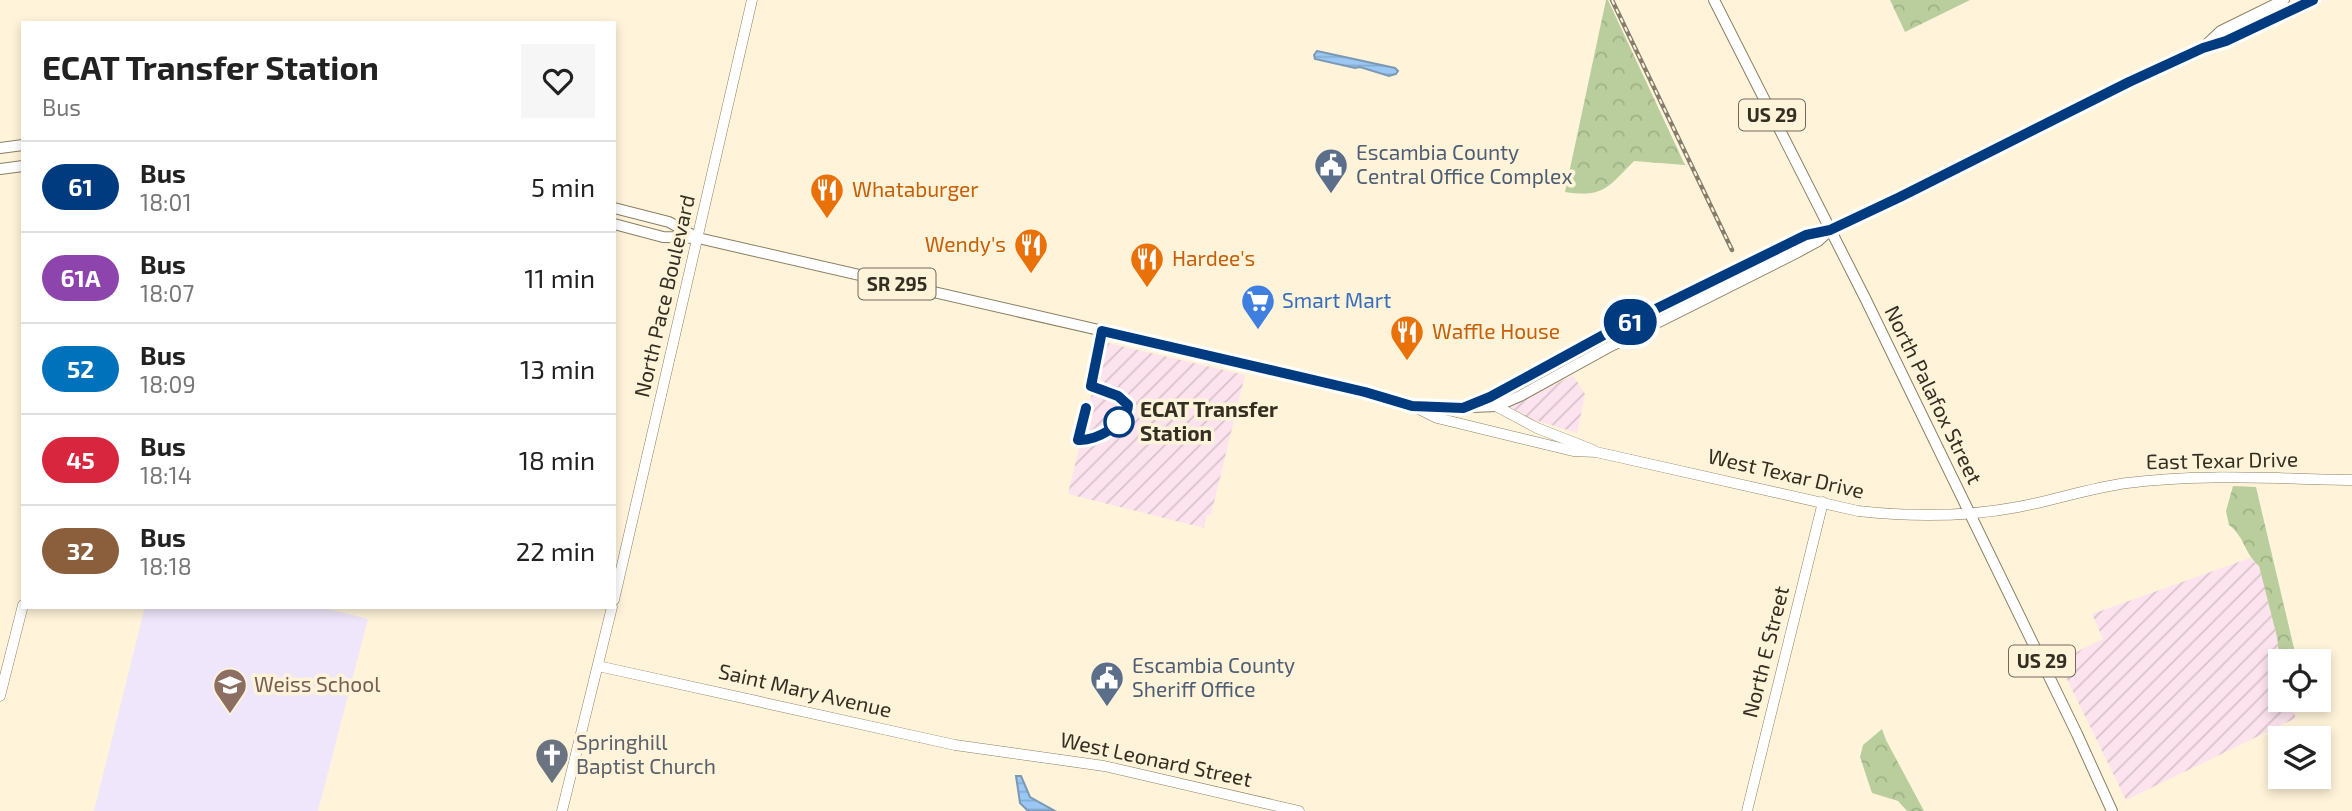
<!DOCTYPE html>
<html lang="en">
<head>
<meta charset="utf-8">
<style>
	:root { --surface:#fff; --page:#f6f6f6; --text:#222; --muted:#767676; --line:#e0e0e0 }
	body { margin:0; font-family:"Exo 2",sans-serif; background:var(--page); color:var(--text); height:100vh; display:flex; flex-direction:column; font-size:26px; white-space:nowrap }
	* { box-sizing:border-box; margin:0 }
	p { font-size:23px; color:var(--muted) }
	.icon { flex:none; width:38px; height:38px; fill:none; stroke:currentColor; stroke-width:2; stroke-linecap:round; stroke-linejoin:round }
	.map { position:relative; flex:1; overflow:hidden }
	.drawer { position:absolute; left:21px; top:21px; width:595px; height:588px; display:flex; flex-direction:column; background:var(--surface); border-radius:0px; box-shadow:0 4px 10px #0003 }
	.drawer>* { flex:none }
	.badge { padding:0 14px; border-radius:23px; font-size:24px; line-height:46px }
	.tools { position:absolute; left:2268px; top:649px; display:grid; gap:14px }
	.tools a { display:grid; place-items:center; width:63px; height:63px; border-radius:0px; background:var(--surface); box-shadow:0 4px 10px #0003; font-size:35px }
	.map>.badge { position:absolute; translate:-50% -50%; box-shadow:0 0 0 4px #fff }
	.round { display:grid; place-items:center; flex:none; width:74px; height:74px; border-radius:0px; background:var(--page) }
	.overview { display:flex; align-items:center; justify-content:space-between; height:119px; padding:0 21px }
	h1 { font-size:33px; font-weight:700; line-height:52px }
	ul { padding:0; list-style:none }
	li { display:flex; align-items:center; gap:21px; height:91px; padding:0 21px; border-top:2px solid var(--line) }
	li div { flex:1 }
	li b { display:block; font-size:26px }
	li em { font-style:normal }
	li .badge { min-width:77px; font-weight:700; text-align:center }
	.map>svg:first-child { display:block }
	.industrial { fill:url(#industrial-furrows) }
	.education { fill:#efe6fb }
	.forest { fill:url(#forest-crowns) }
	.water { fill:url(#water-rules); stroke:#7b99b5; stroke-width:2 }
	.lines { fill:none; stroke-linecap:round; stroke-linejoin:round }
	.secondary-casing { stroke:#8b7f62; stroke-width:11 }
	.primary-casing { stroke:#8b7f62; stroke-width:12 }
	.secondary { stroke:#fff; stroke-width:10 }
	.primary { stroke:#fff; stroke-width:10 }
	.rail-casing { stroke:#867e6d; stroke-width:4.5 }
	.rail { stroke:#fff4da; stroke-width:2; stroke-dasharray:5; stroke-linecap:butt }
	.line-casing { stroke:#fff; stroke-width:16 }
	.line { stroke:#003b80; stroke-width:10 }
	.stop-dot { fill:#fff; stroke:#003b80; stroke-width:3.5 }
	.labels { text-anchor:middle; stroke-width:7; stroke-linejoin:round; paint-order:stroke }
	.shield { fill:#fff4da; stroke:#716a5a; stroke-width:2 }
	.shield-label { font-size:19px; font-weight:bold; fill:#342f23 }
	.service-label { font-size:21px; fill:#4e5e75; stroke:#fff4da; text-anchor:start }
	.food-label { font-size:21px; fill:#c56008; stroke:#fff4da; text-anchor:start }
	.street-label { font-size:21px; fill:#342f23; stroke:#fff4da }
	.shop-label { font-size:21px; fill:#366cbe; stroke:#fff4da; text-anchor:start }
	.stop-label { font-size:21px; font-weight:bold; fill:#342f23; stroke:#fff4da; text-anchor:start }
	.education-label { font-size:21px; fill:#785e54; stroke:#fff4da; text-anchor:start }
	.worship-label { font-size:21px; fill:#5b616d; stroke:#fff4da; text-anchor:start }
</style>
</head>
<body>
<div class="map">
<svg width="2352" height="811" viewBox="0 0 2352 811">
	<defs>
		<pattern id="industrial-furrows" width="10" height="10" patternUnits="userSpaceOnUse" patternTransform="scale(1.75)"><rect width="10" height="10" fill="#fce3ed"/><path d="M-1 1l2-2M0 10L10 0M9 11l2-2" fill="none" stroke="#d9c3cb"/></pattern>
		<pattern id="forest-crowns" width="20" height="18" patternUnits="userSpaceOnUse" patternTransform="scale(1.75)"><rect width="20" height="18" fill="#b9ce9c"/><path d="M2 6a3 3 0 1 1 6 0M12 15a3 3 0 1 1 6 0" fill="none" stroke="#a0b186"/></pattern>
		<pattern id="water-rules" width="6" height="5" patternUnits="userSpaceOnUse" patternTransform="scale(1.75)"><rect width="6" height="5" fill="#9ac7f4"/><path d="M0 2.5h6" fill="none" stroke="#85abd1"/></pattern>
	</defs>
	<rect width="100%" height="100%" fill="#fff4da"/>
	<g class="industrial">
		<polygon points="1104,342 1245,375 1211,515 1207,515 1204,528 1068,494"/>
		<polygon points="1573,375 1585,394 1577,433 1532,419 1510,407"/>
		<polygon points="2250,558 2259,566 2277,637 2280,663 2280,700 2289,700 2296,718 2126,800 2058,661 2103,639 2092,614"/>
	</g>
	<polygon class="education" points="145,607 320,607 368,619 318,811 94,811"/>
	<g class="forest">
		<path d="M1606 0H1608L1685 165 1634 161C1608 187 1604 198 1565 192Z"/>
		<polygon points="1890,0 1970,0 1905,32"/>
		<path d="M2233 486 2256 487 2297 661 2280 662V663L2277 637 2259 566C2244 553 2245 537 2229 525L2226 511Z"/>
		<polygon points="1882,729 1886,740 1924,811 1907,811 1898,801 1872,793 1860,757 1863,745"/>
	</g>
	<g class="water">
		<polygon points="1317,51 1395,68 1398,71 1396,74 1389,76 1360,67 1355,68 1315,59 1314,55"/>
		<polygon points="1016,776 1021,776 1030,797 1055,811 1028,811 1020,803"/>
	</g>
	<g class="lines">
		<g class="secondary-casing">
			<g id="secondary">
				<polyline points="1492,404 1537,428 1593,450"/>
				<path d="M1413 406 1437 418 1573 451 1596 452 1858 511C1911 517 1965 517 2018 507 2055 500 2090 488 2127 483 2202 473 2277 479 2352 480"/>
				<polyline points="614,600 752,0"/>
				<polyline points="598,666 955,745 1104,766 1299,811"/>
				<polyline points="0,696 23,605"/>
				<polyline points="562,811 612,607"/>
				<polyline points="1747,811 1823,502"/>
			</g>
		</g>
		<g class="primary-casing">
			<g id="primary">
				<polyline points="1714,0 1866,300 2077,734 2112,811"/>
				<polyline points="2205,46 2221,31 2284,0"/>
				<polyline points="0,148 23,145"/>
				<polyline points="0,169 23,166"/>
				<polyline points="614,208 669,222 696,237"/>
				<polyline points="614,224 663,237 698,238 1125,336 1365,392 1412,406 1448,408 1497,406 1520,396 1607,348 1796,253 1818,241 1830,230"/>
				<polyline points="1468,406 1516,384 1609,333 1806,235 1830,230 1900,197 2129,82 2203,48 2226,41 2313,0"/>
			</g>
		</g>
		<use href="#secondary" class="secondary"/>
		<use href="#primary" class="primary"/>
		<g class="rail-casing">
			<polyline id="rail" points="1612,0 1732,250"/>
		</g>
		<use href="#rail" class="rail"/>
	</g>
	<g class="lines">
		<g class="line-casing">
			<path id="line" d="M1086 408 1078 440C1095 441 1127 425 1128 405L1118 396 1091 386 1102 331 1365 392 1412 406 1463 408 1490 397 1609 332 1806 235 1830 230 1900 197 2129 82 2203 48 2226 41 2313 0"/>
		</g>
		<use href="#line" class="line"/>
	</g>
	<defs>
		<g id="civic-pin" transform="scale(1.75)"><path d="M0 17L-7.5 6A9.5 9.5 0 1 1 7.5 6Z" fill="#5c6f8a" stroke="#fff4da"/><path d="M-.6-6.5H3V-4.5H.6V-3L4-1V1h2V6H-6V1h2V-1L-.6-3ZM-1.2 2.5V6h2.4V2.5Z" fill="#fff"/></g>
		<g id="restaurant-pin" transform="scale(1.75)"><path d="M0 17L-7.5 6A9.5 9.5 0 1 1 7.5 6Z" fill="#e8710a" stroke="#fff4da"/><path d="M-5-6h1v4h1v-4h1v4h1v-4h1v5L-1.5 .5V6h-2V.5L-5-1ZM5-6V6H3V1.5H1.5Q1.5-4 5-6Z" fill="#fff"/></g>
		<g id="supermarket-pin" transform="scale(1.75)"><path d="M0 17L-7.5 6A9.5 9.5 0 1 1 7.5 6Z" fill="#3f7fe0" stroke="#fff4da"/><path d="M-6-5.5h2.5l.6 2H6L4.5 2H-2.5L-4.4-4H-6ZM-1.5 3.2a1.3 1.3 0 1 0 .1 0ZM3 3.2a1.3 1.3 0 1 0 .1 0Z" fill="#fff"/></g>
		<g id="school-pin" transform="scale(1.75)"><path d="M0 17L-7.5 6A9.5 9.5 0 1 1 7.5 6Z" fill="#8d6e63" stroke="#fff4da"/><path d="M0-5L7-2L0 1L-7-2ZM-4 1L0 2.5L4 1V4Q0 6-4 4Z" fill="#fff"/></g>
		<g id="church-pin" transform="scale(1.75)"><path d="M0 17L-7.5 6A9.5 9.5 0 1 1 7.5 6Z" fill="#6b7280" stroke="#fff4da"/><path d="M-1.2-6h2.4v3.5h3.3v2.4h-3.3V6h-2.4V-.1h-3.3v-2.4h3.3Z" fill="#fff"/></g>
	</defs>
	<g fill-rule="evenodd">
		<use href="#civic-pin" x="1331" y="165"/>
		<use href="#restaurant-pin" x="827" y="190"/>
		<use href="#restaurant-pin" x="1031" y="245"/>
		<use href="#restaurant-pin" x="1147" y="259"/>
		<use href="#supermarket-pin" x="1258" y="301"/>
		<use href="#restaurant-pin" x="1407" y="332"/>
		<use href="#civic-pin" x="1107" y="678"/>
		<use href="#school-pin" x="230" y="685"/>
		<use href="#church-pin" x="552" y="755"/>
	</g>
	<circle class="stop-dot" cx="1119" cy="422" r="14"/>
	<g class="labels">
		<g class="shield">
			<rect x="1739" y="99.5" width="66" height="31" rx="5"/>
			<rect x="858.5" y="268.5" width="77" height="31" rx="5"/>
			<rect x="2009" y="645.5" width="66" height="31" rx="5"/>
		</g>
		<g class="shield-label">
			<text x="1772" y="122">US 29</text>
			<text x="897" y="291">SR 295</text>
			<text x="2042" y="668">US 29</text>
		</g>
		<g class="service-label">
			<text x="1356" y="160">Escambia County<tspan x="1356" dy="24">Central Office Complex</tspan></text>
			<text x="1132" y="673">Escambia County<tspan x="1132" dy="24">Sheriff Office</tspan></text>
		</g>
		<g class="food-label">
			<text x="852" y="197">Whataburger</text>
			<text x="1006" y="252" text-anchor="end">Wendy's</text>
			<text x="1172" y="266">Hardee's</text>
			<text x="1432" y="339">Waffle House</text>
		</g>
		<g class="street-label">
			<text transform="translate(665 296) rotate(-77)" y="7">North Pace Boulevard</text>
			<text transform="translate(1933 395) rotate(64)" y="7">North Palafox Street</text>
			<text transform="translate(2222 461) rotate(-1)" y="7">East Texar Drive</text>
			<text transform="translate(1786 474) rotate(13)" y="7">West Texar Drive</text>
			<text transform="translate(1766 652) rotate(-76)" y="7">North E Street</text>
			<text transform="translate(805 691) rotate(13)" y="7">Saint Mary Avenue</text>
			<text transform="translate(1156 760) rotate(12)" y="7">West Leonard Street</text>
		</g>
		<g class="shop-label">
			<text x="1282" y="308">Smart Mart</text>
		</g>
		<g class="stop-label">
			<text x="1140" y="417">ECAT Transfer<tspan x="1140" dy="24">Station</tspan></text>
		</g>
		<g class="education-label">
			<text x="254" y="692">Weiss School</text>
		</g>
		<g class="worship-label">
			<text x="576" y="750">Springhill<tspan x="576" dy="24">Baptist Church</tspan></text>
		</g>
	</g>
</svg>
<div class="tools">
<a><svg class="icon" aria-label="locate" viewBox="0 0 24 24"><circle cx="12" cy="12" r="6"/><path d="M12 2v4M12 18v4M2 12h4M18 12h4"/></svg></a>
<a><svg class="icon" aria-label="layers" viewBox="0 0 24 24"><path d="M12 4l9 5-9 5-9-5zM3 14l9 5 9-5"/></svg></a>
</div>
<b class="badge" style="left:1630px;top:322px;background:#003b80;color:#fff">61</b>
<section class="drawer">
<div class="overview"><div><h1>ECAT Transfer Station</h1><p>Bus</p></div><a class="round"><svg class="icon" aria-label="heart" viewBox="0 0 24 24"><path d="M12 20l-8-8c-3-5 5-10 8-4 3-6 11-1 8 4z"/></svg></a></div>
<ul>
<li><span class="badge" style="background:#003b80;color:#fff">61</span><div><b>Bus</b><p>18:01</p></div><em>5 min</em></li>
<li><span class="badge" style="background:#8e44ad;color:#fff">61A</span><div><b>Bus</b><p>18:07</p></div><em>11 min</em></li>
<li><span class="badge" style="background:#0072bc;color:#fff">52</span><div><b>Bus</b><p>18:09</p></div><em>13 min</em></li>
<li><span class="badge" style="background:#d7263d;color:#fff">45</span><div><b>Bus</b><p>18:14</p></div><em>18 min</em></li>
<li><span class="badge" style="background:#8b5e3c;color:#fff">32</span><div><b>Bus</b><p>18:18</p></div><em>22 min</em></li>
</ul>
</section>
</div>
</body>
</html>
